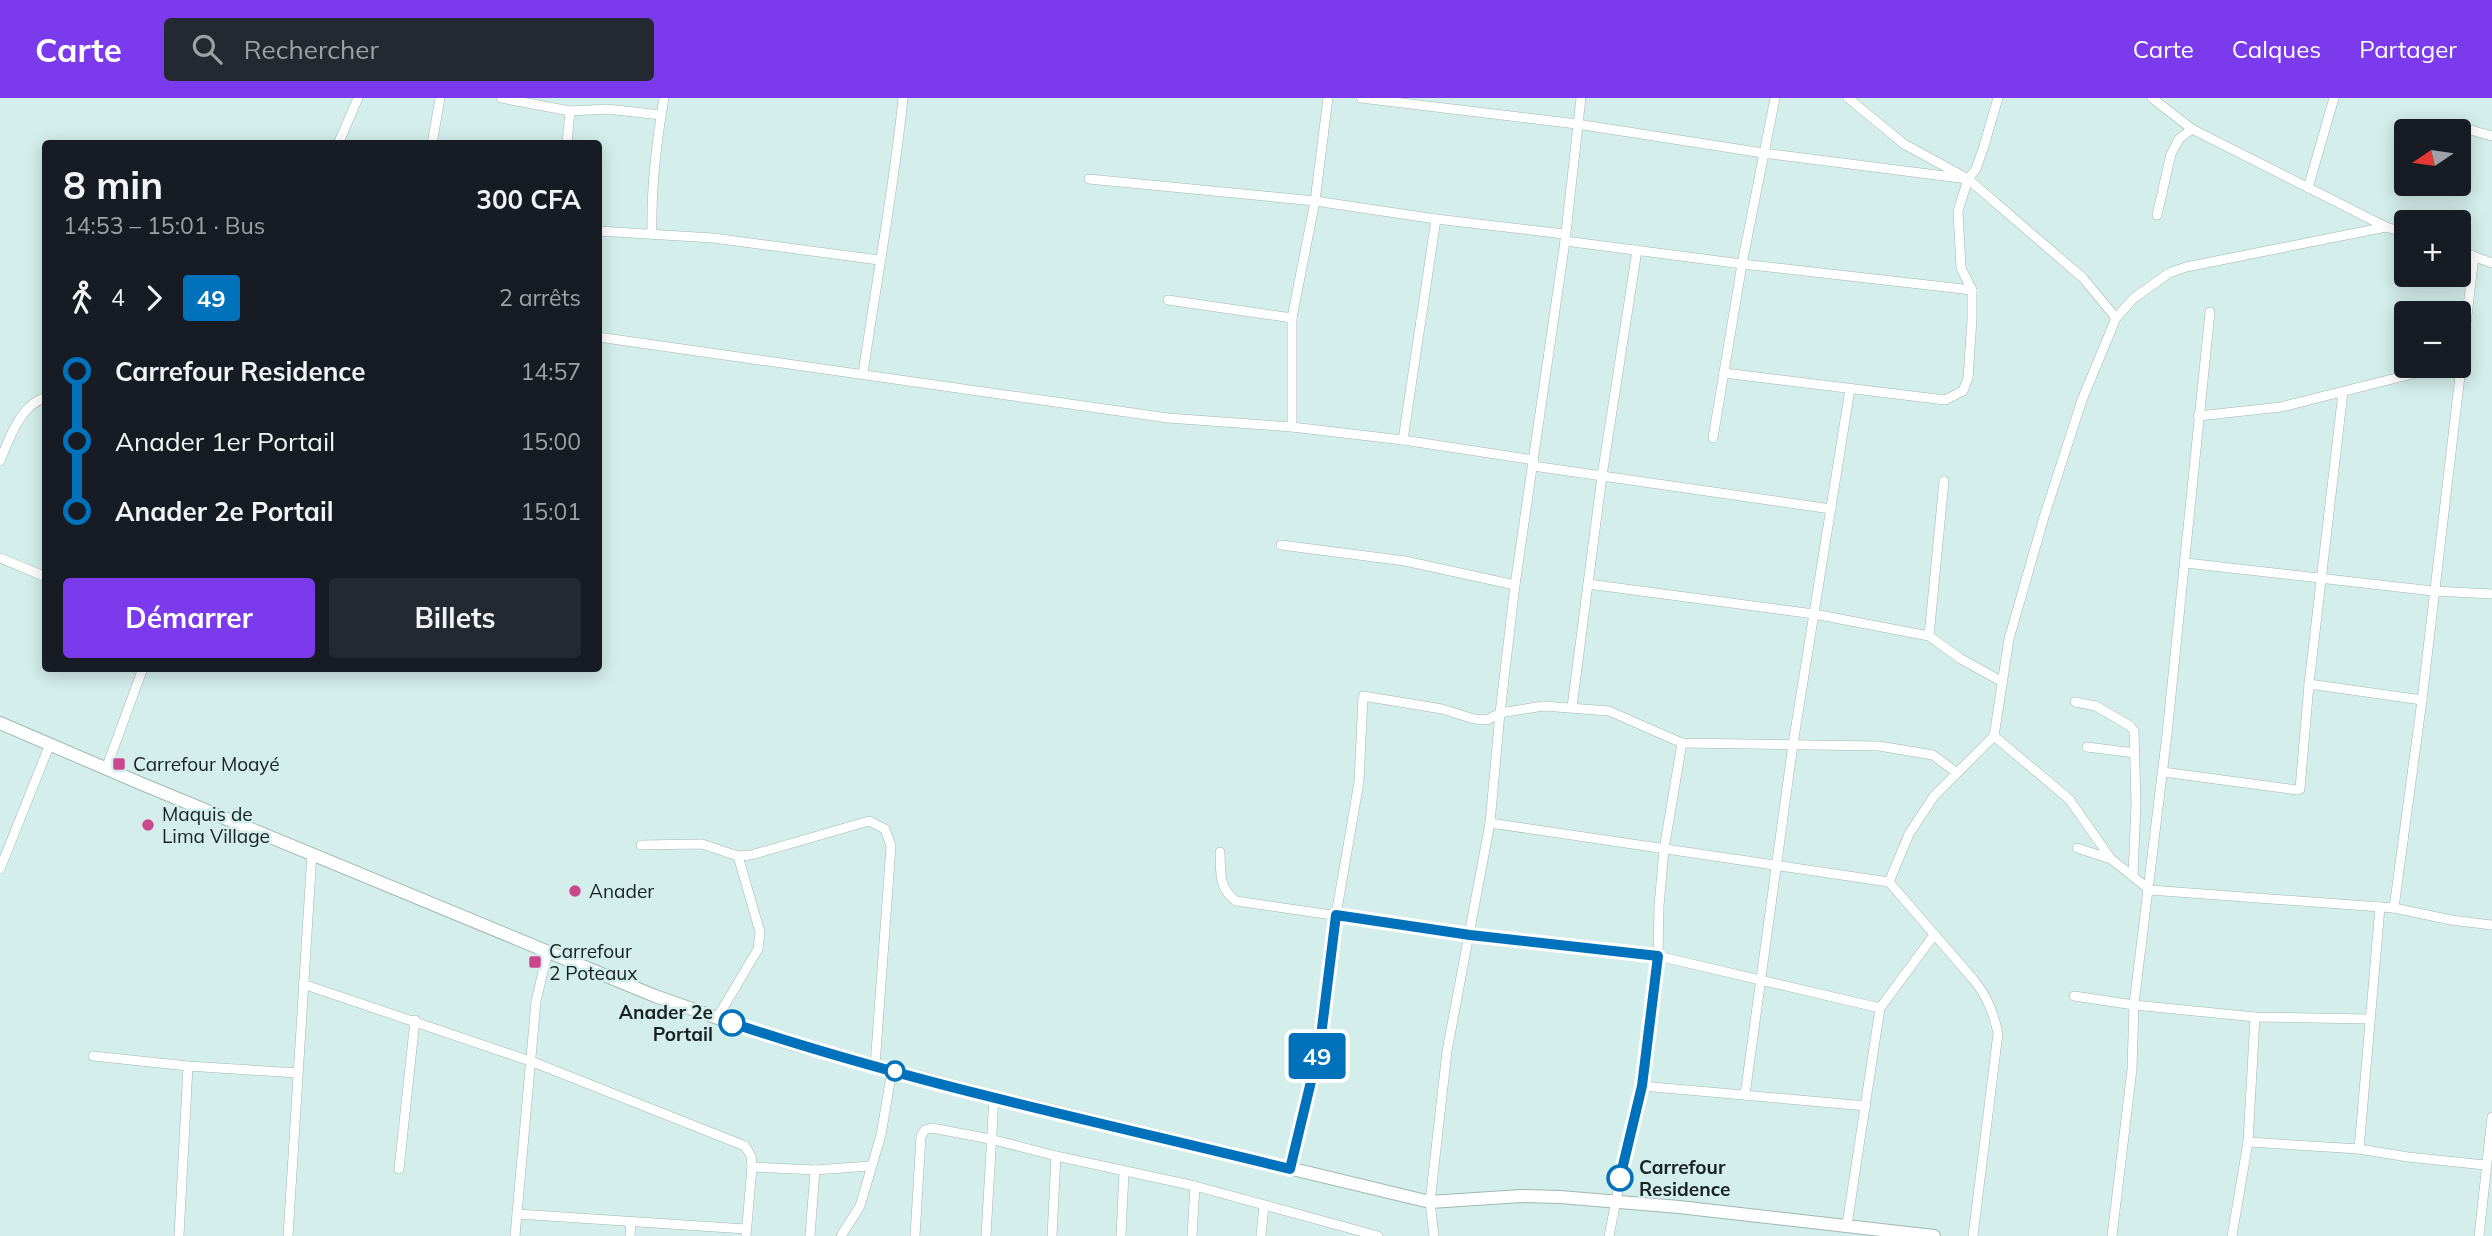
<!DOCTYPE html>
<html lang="fr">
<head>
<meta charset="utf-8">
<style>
	:root { --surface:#171b24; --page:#242831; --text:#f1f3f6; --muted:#9ea1a6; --accent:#7c3aed }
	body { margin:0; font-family:Mulish,sans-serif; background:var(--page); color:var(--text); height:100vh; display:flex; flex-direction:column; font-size:26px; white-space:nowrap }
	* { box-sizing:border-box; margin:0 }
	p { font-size:23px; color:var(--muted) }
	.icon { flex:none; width:38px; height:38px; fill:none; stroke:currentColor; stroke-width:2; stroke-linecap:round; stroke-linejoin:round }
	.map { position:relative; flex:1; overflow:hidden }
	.sheet { position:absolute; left:42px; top:42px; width:560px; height:532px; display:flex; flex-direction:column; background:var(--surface); border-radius:7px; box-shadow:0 4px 18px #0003 }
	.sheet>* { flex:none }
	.badge { padding:0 14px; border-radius:5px; font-size:24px; line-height:46px }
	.needle { width:46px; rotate:257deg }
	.tools { position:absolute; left:2394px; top:21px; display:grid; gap:14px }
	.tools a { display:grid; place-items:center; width:77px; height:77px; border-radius:7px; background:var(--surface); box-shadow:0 4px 18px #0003; font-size:35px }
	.map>.badge { position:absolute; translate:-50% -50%; box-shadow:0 0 0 4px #fff }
	.legs { display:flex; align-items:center; gap:10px; height:77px; padding:0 21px; font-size:23px }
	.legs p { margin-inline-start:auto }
	.overview { display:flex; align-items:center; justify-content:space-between; height:119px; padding:0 21px }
	h1 { font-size:38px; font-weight:700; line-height:52px }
	.action { display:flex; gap:14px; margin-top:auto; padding:14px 21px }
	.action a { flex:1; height:80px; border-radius:7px; background:var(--accent); color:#fff; font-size:28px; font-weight:700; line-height:80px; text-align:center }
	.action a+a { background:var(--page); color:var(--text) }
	ul { padding:0 21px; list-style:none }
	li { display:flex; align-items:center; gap:24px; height:70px; font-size:26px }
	li i { display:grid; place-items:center; width:10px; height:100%; margin:0 9px; background:currentColor }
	li i::after { content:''; width:18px; height:18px; margin:-9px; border:5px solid; border-radius:50%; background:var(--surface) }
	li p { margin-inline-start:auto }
	li:first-child i { background:linear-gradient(#0000 50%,currentColor 0) }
	li:last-child i { background:linear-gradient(currentColor 50%,#0000 0) }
	header { display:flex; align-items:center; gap:42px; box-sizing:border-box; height:98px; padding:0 35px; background:var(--accent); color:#fff }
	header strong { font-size:33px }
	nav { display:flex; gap:38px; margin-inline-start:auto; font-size:24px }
	.search { width:490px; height:63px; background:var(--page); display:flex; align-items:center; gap:18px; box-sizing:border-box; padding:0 24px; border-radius:7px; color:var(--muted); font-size:26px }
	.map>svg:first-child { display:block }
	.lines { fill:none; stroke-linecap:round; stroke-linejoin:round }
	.street-casing { stroke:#9eb8b5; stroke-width:10 }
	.secondary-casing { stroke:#9eb8b5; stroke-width:14 }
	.street { stroke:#fff; stroke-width:9 }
	.secondary { stroke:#fff; stroke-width:12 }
	.line-1-casing { stroke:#fff; stroke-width:16 }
	.line-1 { stroke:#0072bc; stroke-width:10 }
	.poi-dot { fill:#ca478e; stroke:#d3eeeb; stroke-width:2.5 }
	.stop-1-dot { fill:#fff; stroke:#0072bc; stroke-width:3.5 }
	.labels { text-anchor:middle; stroke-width:5; stroke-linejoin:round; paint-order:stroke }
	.poi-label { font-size:19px; fill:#182221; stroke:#d3eeeb; text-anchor:start }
	.stop-label { font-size:19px; font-weight:bold; fill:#182221; stroke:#d3eeeb; text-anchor:end }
</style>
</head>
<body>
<header>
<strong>Carte</strong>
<div class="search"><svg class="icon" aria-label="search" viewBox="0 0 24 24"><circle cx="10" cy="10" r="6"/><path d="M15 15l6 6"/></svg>Rechercher</div>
<nav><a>Carte</a><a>Calques</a><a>Partager</a></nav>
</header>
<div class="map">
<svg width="2492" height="1138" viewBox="0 0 2492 1138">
	<rect width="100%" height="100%" fill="#d3eeeb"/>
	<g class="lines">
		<g class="street-casing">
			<g id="street">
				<polyline points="501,0 570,13 567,46"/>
				<polyline points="1361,0 1577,26 1763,55 1968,81"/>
				<polyline points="1848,0 1904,46 1968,81 2083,180 2116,220"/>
				<polyline points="2152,0 2192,31 2386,129 2406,135"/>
				<polyline points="570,13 607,11 661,17"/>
				<polyline points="2448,26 2492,38"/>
				<polyline points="338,46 358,0"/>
				<polyline points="432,46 440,0"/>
				<polyline points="1089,81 1315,103 1436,121 1564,136"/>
				<polyline points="2308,90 2334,0"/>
				<polyline points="2157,117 2171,56 2179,41 2192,31"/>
				<polyline points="598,133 713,140 879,162"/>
				<path d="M652 136C651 90 656 46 664 0"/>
				<polyline points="1565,143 1742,166 1972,192"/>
				<polyline points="2459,153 2492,165"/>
				<polyline points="1168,202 1292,220"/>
				<polyline points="598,239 1168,320 1292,329 1403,342 1534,362"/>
				<polyline points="1724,275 1945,302 1963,293 1968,280 1972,221 1972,192 1961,170 1958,113 1968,81 1976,71 1984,48 1998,0"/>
				<path d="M863 276C876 184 894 92 903 0"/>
				<polyline points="2198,318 2281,309 2444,268"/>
				<polyline points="1292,329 1292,220 1315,103 1328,0"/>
				<polyline points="1713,340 1742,166 1775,0"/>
				<polyline points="1403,342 1436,121"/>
				<path d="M0 363C9 341 21 305 46 300"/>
				<polyline points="1533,368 1831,411"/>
				<polyline points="1281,447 1405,463 1515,487"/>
				<polyline points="0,460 46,479"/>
				<polyline points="2186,465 2433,493 2492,496"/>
				<polyline points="1588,486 1814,516 1929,538 1961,561 2001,583"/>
				<polyline points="1929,538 1944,383"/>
				<polyline points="2309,586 2422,602"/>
				<polyline points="2075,604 2096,608 2130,628 2134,633 2136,706 2133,777"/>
				<polyline points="1572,609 1602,378 1637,152"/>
				<polyline points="1994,638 2069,701 2111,761 2150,792 2394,810 2451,822 2492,827"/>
				<polyline points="2087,649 2135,655"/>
				<polyline points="106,671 143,570"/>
				<polyline points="2163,674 2297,692 2300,691 2309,586 2343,294"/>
				<polyline points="1490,725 1889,784"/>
				<polyline points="641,747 702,746 738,758 751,757 869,723 885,731 891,748 875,968"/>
				<polyline points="2077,750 2111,761"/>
				<path d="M1220 754C1221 774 1218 790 1236 803L1470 837 1658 858 1880 910"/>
				<polyline points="0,771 50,646"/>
				<polyline points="2394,810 2422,602 2474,158"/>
				<polyline points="303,886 533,964 745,1048 751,1058 752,1069 746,1138"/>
				<polyline points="2074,898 2134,907 2255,919 2369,921"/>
				<polyline points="717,920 758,851 760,834 738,758"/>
				<polyline points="93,958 188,968 297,975"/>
				<polyline points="1642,988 1866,1008"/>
				<polyline points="1745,997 1793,646 1850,291"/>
				<polyline points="2248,1044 2359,1051 2408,1059 2485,1067"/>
				<polyline points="2359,1051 2380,809"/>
				<polyline points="752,1069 815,1072 870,1068"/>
				<polyline points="399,1071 415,922"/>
				<polyline points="1290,1071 1320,946 1336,817 1359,684 1363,598 1442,611 1474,621 1487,622 1500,615 1543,608 1609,613 1682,645 1879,648 1933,657 1957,675"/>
				<polyline points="517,1116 746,1131"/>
				<polyline points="1847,1127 1880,910 1934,837"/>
				<polyline points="179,1138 188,968"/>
				<polyline points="288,1138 312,755"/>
				<polyline points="515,1138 536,903 548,853"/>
				<polyline points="630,1138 631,1124"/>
				<polyline points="810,1138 815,1072"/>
				<polyline points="841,1138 860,1108 881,1037 892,972"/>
				<polyline points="915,1138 921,1038 925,1032 932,1030 990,1041 1056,1058 1195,1088 1378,1138"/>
				<polyline points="986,1138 994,999"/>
				<polyline points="1052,1138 1056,1058"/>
				<polyline points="1121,1138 1124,1074"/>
				<polyline points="1192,1138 1195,1088"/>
				<polyline points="1261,1138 1264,1107"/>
				<polyline points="1434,1138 1430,1104 1447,953 1490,725 1500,615 1515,487 1565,143 1581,0"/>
				<polyline points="1609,1138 1630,1032 1642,988 1658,858 1659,808 1664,751 1682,645"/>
				<path d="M1973 1138 1998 935C1993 914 1987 898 1973 881L1889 784 1909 736 1934 698 1994 638 2009 541 2044 419 2082 302 2116 220 2134 200 2169 175 2186 169 2386 129"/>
				<polyline points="2112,1138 2132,971 2134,906 2167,636 2210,214"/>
				<polyline points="2232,1138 2248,1044 2255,919"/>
				<polyline points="2479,1138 2492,1019"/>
			</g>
		</g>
		<g class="secondary-casing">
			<polyline id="secondary" points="0,625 142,686 655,898 789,945 875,968 994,999 1430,1104 1521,1098 1560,1099 1679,1109 1934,1138"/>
		</g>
		<use href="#street" class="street"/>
		<use href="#secondary" class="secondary"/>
	</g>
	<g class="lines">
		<g class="line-1-casing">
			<path id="line-1" d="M732 925C914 986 1104 1025 1290 1071L1320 946 1336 817 1470 837 1658 858 1642 988 1620 1080"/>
		</g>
		<use href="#line-1" class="line-1"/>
	</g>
	<g class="poi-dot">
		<rect x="112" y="659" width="14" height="14" rx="3.5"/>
		<circle cx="148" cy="727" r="7"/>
		<circle cx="575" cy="793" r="7"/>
		<rect x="528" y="857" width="14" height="14" rx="3.5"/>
	</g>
	<g class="stop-1-dot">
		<circle cx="732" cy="925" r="12"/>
		<circle cx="895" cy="973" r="9"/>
		<circle cx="1620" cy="1080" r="12"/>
	</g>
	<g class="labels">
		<g class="poi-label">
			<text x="133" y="673">Carrefour Moayé</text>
			<text x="162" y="723">Maquis de<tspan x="162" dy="22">Lima Village</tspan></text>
			<text x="589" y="800">Anader</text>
			<text x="549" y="860">Carrefour<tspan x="549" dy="22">2 Poteaux</tspan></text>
		</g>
		<g class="stop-label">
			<text x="713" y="921">Anader 2e<tspan x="713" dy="22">Portail</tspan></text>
			<text x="1639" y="1076" text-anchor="start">Carrefour<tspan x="1639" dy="22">Residence</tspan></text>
		</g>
	</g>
</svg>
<div class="tools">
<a><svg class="needle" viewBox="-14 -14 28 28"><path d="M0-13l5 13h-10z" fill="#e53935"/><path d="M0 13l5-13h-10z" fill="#9ea1a6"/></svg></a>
<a>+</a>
<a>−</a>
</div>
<b class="badge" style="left:1317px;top:958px;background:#0072bc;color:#fff">49</b>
<section class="sheet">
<div class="overview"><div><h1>8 min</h1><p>14:53 – 15:01 · Bus</p></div><b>300 CFA</b></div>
<div class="legs"><svg class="icon" aria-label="walk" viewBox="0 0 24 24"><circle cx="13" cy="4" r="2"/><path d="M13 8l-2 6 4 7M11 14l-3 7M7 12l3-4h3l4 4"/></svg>4<svg class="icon" aria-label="forward" viewBox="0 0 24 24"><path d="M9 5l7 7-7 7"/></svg><b class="badge" style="background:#0072bc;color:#fff">49</b><p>2 arrêts</p></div>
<ul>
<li><i style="color:#0072bc"></i><b>Carrefour Residence</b><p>14:57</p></li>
<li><i style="color:#0072bc"></i><span>Anader 1er Portail</span><p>15:00</p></li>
<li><i style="color:#0072bc"></i><b>Anader 2e Portail</b><p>15:01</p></li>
</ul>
<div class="action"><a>Démarrer</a><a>Billets</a></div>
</section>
</div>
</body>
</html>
